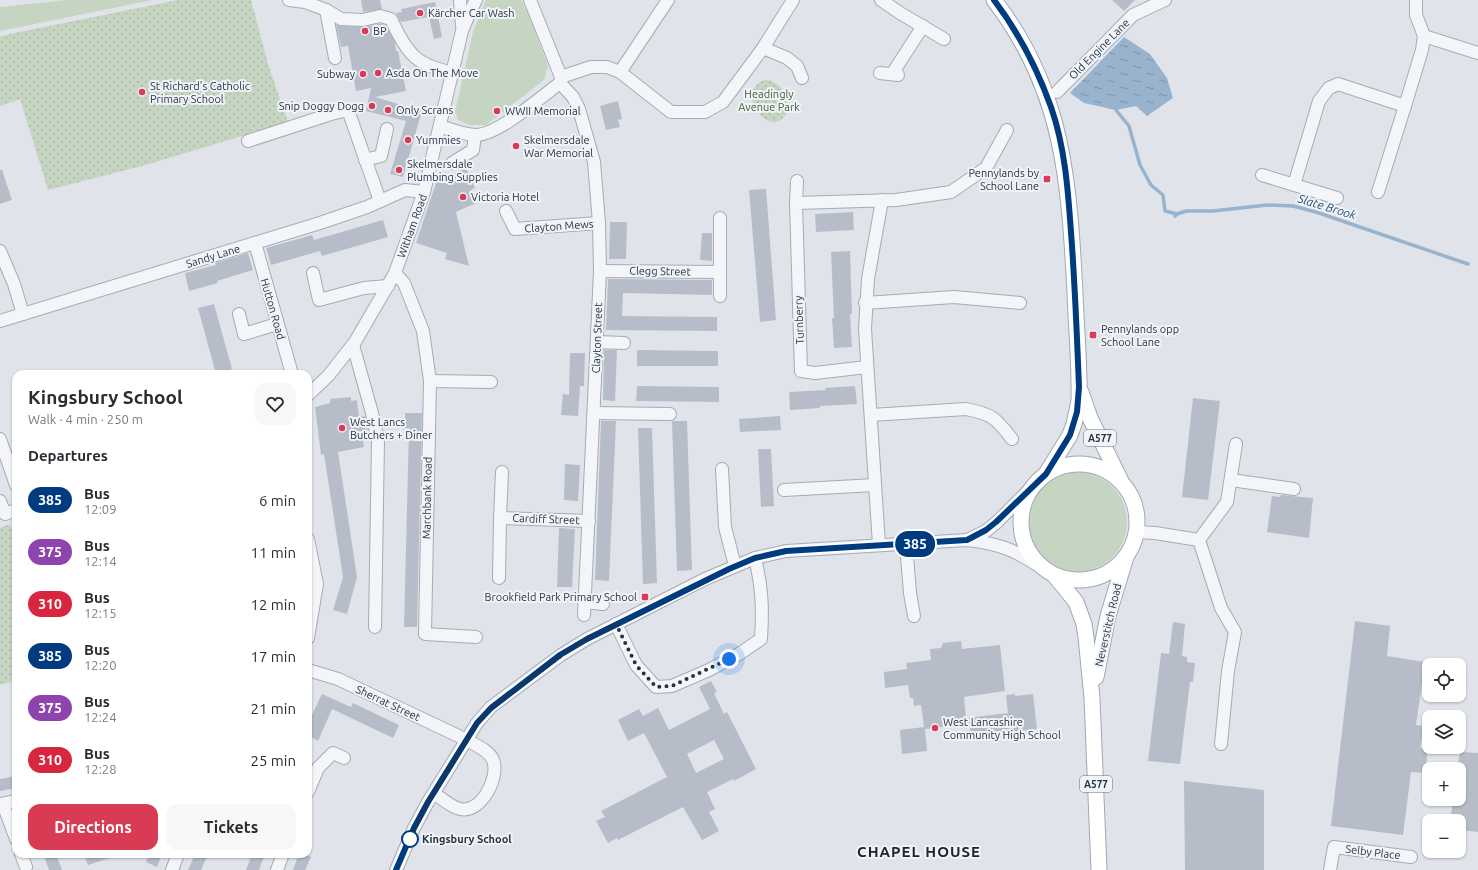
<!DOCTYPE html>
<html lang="en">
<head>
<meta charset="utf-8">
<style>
	:root { --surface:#fff; --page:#f7f7f7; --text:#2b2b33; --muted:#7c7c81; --accent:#d93b55 }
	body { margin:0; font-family:Ubuntu,sans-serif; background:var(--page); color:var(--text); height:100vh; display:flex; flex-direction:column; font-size:15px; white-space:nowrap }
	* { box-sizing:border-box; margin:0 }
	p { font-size:13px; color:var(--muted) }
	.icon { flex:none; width:22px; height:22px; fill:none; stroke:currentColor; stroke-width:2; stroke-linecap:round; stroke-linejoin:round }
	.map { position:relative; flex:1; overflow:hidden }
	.sheet { position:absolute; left:12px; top:370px; width:300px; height:488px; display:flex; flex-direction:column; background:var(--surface); border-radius:12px; box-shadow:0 1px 3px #0004 }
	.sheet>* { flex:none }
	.badge { padding:0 8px; border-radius:13px; font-size:14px; line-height:26px }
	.fabs { position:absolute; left:1422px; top:658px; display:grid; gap:8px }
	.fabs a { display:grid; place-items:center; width:44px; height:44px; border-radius:8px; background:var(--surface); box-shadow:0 1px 3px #0004; font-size:20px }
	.you { position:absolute; width:20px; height:20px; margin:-10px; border:3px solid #fff; border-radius:50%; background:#1a73e8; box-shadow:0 0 0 6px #1a73e833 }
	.map>.badge { position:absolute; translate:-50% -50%; box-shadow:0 0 0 2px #fff }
	h2 { padding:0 16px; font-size:15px; line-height:36px }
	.round { display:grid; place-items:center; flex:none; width:42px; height:42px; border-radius:12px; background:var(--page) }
	.overview { display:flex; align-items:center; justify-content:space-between; height:68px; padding:0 16px }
	h1 { font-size:19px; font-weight:700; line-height:30px }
	.action { display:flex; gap:8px; margin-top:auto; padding:8px 16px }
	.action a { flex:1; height:46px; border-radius:12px; background:var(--accent); color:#fff; font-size:16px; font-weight:700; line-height:46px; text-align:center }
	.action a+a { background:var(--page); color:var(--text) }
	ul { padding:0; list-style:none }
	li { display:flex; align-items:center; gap:12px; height:52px; padding:0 16px }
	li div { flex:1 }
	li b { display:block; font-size:15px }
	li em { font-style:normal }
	li .badge { min-width:44px; font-weight:700; text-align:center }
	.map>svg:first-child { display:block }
	.green { fill:#c6d5c1 }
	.park { fill:url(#park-dots) }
	.water { fill:url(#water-ripples) }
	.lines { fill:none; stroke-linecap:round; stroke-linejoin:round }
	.stream { stroke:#98b3cd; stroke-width:3.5 }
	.building { fill:#b7bdc8; fill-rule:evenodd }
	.minor-casing { stroke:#a5abb5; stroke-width:14 }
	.major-casing { stroke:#9ea9b7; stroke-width:17 }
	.minor { stroke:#f3f5f8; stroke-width:12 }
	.major { stroke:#fff; stroke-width:15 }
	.line-casing { stroke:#fff; stroke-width:9 }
	.line { stroke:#003b80; stroke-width:6 }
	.walk { stroke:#273243; stroke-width:4; stroke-dasharray:0 7.2 }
	.poi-dot { fill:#d93b55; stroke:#f0f3f8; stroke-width:1.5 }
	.stop-dot { fill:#fff; stroke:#003b80; stroke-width:2 }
	.labels { text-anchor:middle; stroke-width:4; stroke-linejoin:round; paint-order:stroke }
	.shield { fill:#f0f3f8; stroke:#636c79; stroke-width:1 }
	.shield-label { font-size:10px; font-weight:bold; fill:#273243 }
	.poi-label { font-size:11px; fill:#273243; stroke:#f0f3f8; text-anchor:start }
	.street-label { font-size:11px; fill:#273243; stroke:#f0f3f8 }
	.park-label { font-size:11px; fill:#3c6033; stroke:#f0f3f8 }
	.stop-label { font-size:11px; font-weight:bold; fill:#273243; stroke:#f0f3f8; text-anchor:start }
	.water-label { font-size:12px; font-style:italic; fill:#2e517b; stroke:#f0f3f8 }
	.district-label { font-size:15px; font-weight:bold; letter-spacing:1px; fill:#192334; stroke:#f0f3f8 }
</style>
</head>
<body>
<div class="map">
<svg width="1478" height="870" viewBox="0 0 1478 870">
	<defs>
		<pattern id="park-dots" width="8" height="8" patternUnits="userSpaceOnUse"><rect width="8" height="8" fill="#c6d5c1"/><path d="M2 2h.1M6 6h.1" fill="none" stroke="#aab7a7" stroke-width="1.8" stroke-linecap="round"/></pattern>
		<pattern id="water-ripples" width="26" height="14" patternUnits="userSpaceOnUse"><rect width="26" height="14" fill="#98b3cd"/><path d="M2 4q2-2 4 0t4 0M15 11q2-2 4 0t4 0" fill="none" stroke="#7c92a8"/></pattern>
	</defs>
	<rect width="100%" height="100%" fill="#e0e4ea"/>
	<g class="green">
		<polygon points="67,0 153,0 0,31 0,7"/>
		<polygon points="486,0 521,0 529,15 548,66 544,80 486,125 469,125 458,120 455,112 473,32"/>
		<circle cx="1077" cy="522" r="50"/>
	</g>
	<g class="park">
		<polygon points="178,0 251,0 268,64 288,122 142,166 48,190 20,99 0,106 0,36"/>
		<path d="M764 80C776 79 786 91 788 104 788 108 787 115 783 118 766 135 735 92 764 80Z"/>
		<polygon points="10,524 16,542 16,680 0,685 0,528"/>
	</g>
	<polygon class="water" points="1124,37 1150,54 1167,78 1173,98 1147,116 1136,106 1116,110 1084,103 1070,93"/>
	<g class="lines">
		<g class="stream">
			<polyline points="1116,110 1129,126 1140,165 1151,185 1163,195 1165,211 1177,214"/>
			<polyline points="1175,216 1177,214 1186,211 1213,211 1267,205 1293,206 1316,212 1468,264"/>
		</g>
	</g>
	<g class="building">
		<polygon points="361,0 380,0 382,9 363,12"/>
		<polygon points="1112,0 1135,0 1124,11"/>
		<polygon points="435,2 442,37 434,39 429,17 401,22 396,13 402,12 401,9"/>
		<polygon points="380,24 386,25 395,42 396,51 398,51 406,91 375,97 422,111 403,177 390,174 406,121 366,111 371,88 356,91 348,46 341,47 336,25 341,26 363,27"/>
		<polygon points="618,101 622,119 618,120 620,127 606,130 600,106"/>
		<polygon points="466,168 475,188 471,190 476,203 456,212 469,266 445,259 447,253 416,243 436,183"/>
		<polygon points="0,170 2,170 12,200 0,204"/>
		<polygon points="766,189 776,320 760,322 749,190"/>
		<polygon points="853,212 854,230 816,232 815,214"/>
		<polygon points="383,220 388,237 322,256 320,251 271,265 266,248 312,235 314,240"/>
		<polygon points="610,222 627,222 626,259 609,259"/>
		<polygon points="702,233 712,233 712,261 700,260"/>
		<polygon points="850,251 852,314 850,314 852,347 834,348 832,318 834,318 831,252"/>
		<polygon points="248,253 253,270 217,281 218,283 189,291 185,273 216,265 215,263"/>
		<polygon points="608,279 712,280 712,295 623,293 622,316 717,317 717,331 606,330"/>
		<polygon points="214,304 232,369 216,374 198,308"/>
		<polygon points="604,350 617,350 615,401 603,400"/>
		<polygon points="637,350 718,351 718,366 637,366"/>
		<polygon points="570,353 585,353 584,386 580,386 578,416 561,415 563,394 569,395"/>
		<polygon points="637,386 719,387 719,402 636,401"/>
		<polygon points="855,386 857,404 820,406 820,408 790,410 789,392 826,390 825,388"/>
		<polygon points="351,397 351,401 357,400 359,417 365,416 369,439 363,440 364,447 338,452 357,577 347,614 333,610 343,577 324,454 321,455 315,407 330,403 330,399"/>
		<polygon points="1193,398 1220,401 1208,500 1182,497"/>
		<polygon points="405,413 422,413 417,627 404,627 409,428 405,428"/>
		<polygon points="780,416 781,430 740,432 739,419"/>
		<polygon points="601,421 616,421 609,581 595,580"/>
		<polygon points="672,421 687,421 692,570 677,571"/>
		<polygon points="638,428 652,428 657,583 643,584"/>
		<polygon points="758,449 771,449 774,506 761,507"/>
		<polygon points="565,464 580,465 578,501 564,500"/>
		<polygon points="1281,495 1313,498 1309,538 1267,532 1272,496 1280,497"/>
		<polygon points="559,528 575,529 572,587 557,587"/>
		<polygon points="1355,621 1390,626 1387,656 1425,662 1416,725 1424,726 1420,748 1428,749 1425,773 1411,772 1403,835 1331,826"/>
		<polygon points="1173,622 1185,624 1182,656 1187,657 1187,662 1195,663 1193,682 1190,682 1180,764 1148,761 1161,653 1169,654"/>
		<polygon points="961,641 962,649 1000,645 1005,691 964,697 966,718 1008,713 1006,695 1015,694 1015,696 1033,694 1037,729 971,736 970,727 960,728 959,725 925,729 927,751 902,754 900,730 924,727 921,705 914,706 913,698 910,698 908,685 885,688 884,672 907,669 906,663 931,660 930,649 941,648 943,643"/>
		<path d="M711 681 717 692 714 693 724 714 727 712 756 769 734 781 733 779 707 792 715 809 709 812 719 831 702 840 683 807 618 840 617 838 608 843 596 821 605 817 601 811 667 777 644 733 628 741 618 720 639 709 643 716 658 708 669 730 710 709 699 687ZM714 740 724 759 696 773 687 754Z"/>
		<polygon points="322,694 351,707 353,703 399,725 393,738 332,709 318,741 308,735 308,723"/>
		<polygon points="1460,752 1478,753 1478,832 1460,830 1461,818 1451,816 1453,799 1459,799 1459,769 1457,769"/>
		<polygon points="16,776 16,788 0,791 0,779"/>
		<polygon points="1184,781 1264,790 1264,870 1185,870"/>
		<polygon points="43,854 56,854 62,870 49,870"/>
		<polygon points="84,854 115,854 116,856 88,865"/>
		<polygon points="149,854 162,854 157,867 146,862"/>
		<polygon points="195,854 208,854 201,870 188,870"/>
		<polygon points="252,854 265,854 259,870 246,870"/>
		<polygon points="299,854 304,854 311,857 305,870 293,870"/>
	</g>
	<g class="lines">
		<g class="minor-casing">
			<g id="minor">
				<path d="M289 0 305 2 326 10 341 19 363 20 380 16 391 19C396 30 406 49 415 57 425 66 441 70 453 73"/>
				<polyline points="460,0 462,26"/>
				<polyline points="530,0 561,77"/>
				<polyline points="881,0 900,13 944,39"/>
				<polyline points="1416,0 1416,15 1424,36"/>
				<polyline points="326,10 335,58"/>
				<polyline points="1424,36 1478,53"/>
				<polyline points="763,48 787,58 797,66 802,78"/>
				<polyline points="620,72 668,0"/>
				<polyline points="880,73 898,75"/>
				<polyline points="892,74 923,26"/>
				<polyline points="561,77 591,67 607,67 620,72 671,112 705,112 723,102 763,48 793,0"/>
				<polyline points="560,83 573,97 579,109 594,162 599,223 600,271 584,615"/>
				<polyline points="1057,92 1133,15 1165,0"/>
				<path d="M441 127C452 129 465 135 477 135 499 134 541 97 560 83L561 77"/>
				<polyline points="248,141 331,114 348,110 380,201"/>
				<polyline points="365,160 381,156 387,129"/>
				<polyline points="452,163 473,150 475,135"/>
				<polyline points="1262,175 1337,198"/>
				<polyline points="797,181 796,203 801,371 815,373 867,367"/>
				<polyline points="1294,185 1319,101 1329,88 1338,84 1405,106 1422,50 1424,36"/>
				<polyline points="1378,192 1405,106"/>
				<polyline points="796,203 896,200 951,192 986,168 1007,130"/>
				<polyline points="506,211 515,229 599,223"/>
				<polyline points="255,243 292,374"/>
				<polyline points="0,251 14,284 23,314"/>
				<polyline points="600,271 720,272"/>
				<polyline points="313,273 319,300 364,288 388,286"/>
				<polyline points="395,273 404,283 423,331 430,381 425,634 476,637"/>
				<polyline points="720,296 720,218"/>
				<polyline points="865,303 954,297 1020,303"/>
				<polyline points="239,314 244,334 277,324"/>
				<polyline points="0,321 320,223 367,207 405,190 424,192"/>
				<polyline points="597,342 624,343"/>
				<polyline points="353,345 372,413 378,441 375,627"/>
				<polyline points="430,381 491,382"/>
				<polyline points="308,395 328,376 355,342 395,273 424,192 462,31 469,14 476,0"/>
				<polyline points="594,413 670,414"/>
				<path d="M871 415 966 409C992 414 996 418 1012 439"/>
				<polyline points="0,439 16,485"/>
				<polyline points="722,469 725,527 735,566"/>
				<polyline points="502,472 500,518 589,521"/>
				<polyline points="1231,480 1294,489"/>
				<polyline points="784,490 875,485"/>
				<polyline points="0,501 5,514 16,510"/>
				<polyline points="1136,532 1155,533 1199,540"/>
				<polyline points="308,539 317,584 308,638"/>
				<polyline points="967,540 986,531 997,522 1034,485"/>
				<polyline points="1199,540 1221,608 1235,632 1228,671 1221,744"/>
				<polyline points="1199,540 1227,502 1236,444"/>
				<polyline points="906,544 910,593 914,616"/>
				<polyline points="879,545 865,329 868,279 882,200"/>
				<polyline points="499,578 500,518"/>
				<polyline points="584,602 603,604"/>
				<path d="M616 624 636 665 656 687 672 686 709 670 739 654 761 639C763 608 762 588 755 558"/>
				<path d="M308 670 338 679 467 740C475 745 489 750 493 760 500 777 481 814 460 809 451 807 441 798 434 793"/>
				<polyline points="308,792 318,768 333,753 344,758"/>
				<polyline points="0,804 16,801"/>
				<polyline points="3,804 16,839"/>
				<polyline points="21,854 26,867"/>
				<polyline points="172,870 178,854"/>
				<polyline points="277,870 283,854"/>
				<path d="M396 870 414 828 428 802 477 723 491 707 561 655 587 639 705 579 729 569 755 558 786 551 967 540C1002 544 1017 551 1045 570"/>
				<polyline points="1330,870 1334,847 1411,857"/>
			</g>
		</g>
		<g class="major-casing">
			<g id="major">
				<path d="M994 0C1064 91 1069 182 1075 292 1076 328 1080 365 1079 401L1074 424 1070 435 1046 474"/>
				<polyline points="1081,392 1090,418 1121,481"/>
				<circle cx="1079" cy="522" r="58"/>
				<polyline points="1054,575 1076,602 1084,624 1086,637 1092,698 1099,870"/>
				<polyline points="1096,677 1108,616 1126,557"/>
			</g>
		</g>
		<use href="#minor" class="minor"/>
		<use href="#major" class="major"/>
	</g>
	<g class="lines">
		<g class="line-casing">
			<path id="line" d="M396 870 414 828 428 802 477 723 491 708 560 655 587 639 729 569 755 558 786 551 967 540 986 530 996 522 1046 474 1070 435 1077 412 1079 387C1077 336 1075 284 1071 232 1068 190 1065 147 1051 107 1037 68 1019 33 994 0"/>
		</g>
		<use href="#line" class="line"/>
		<polyline class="walk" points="410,839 409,841 423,811 434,793 477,723 491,708 577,644 616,624 636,665 656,687 672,686 729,659"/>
	</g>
	<g class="poi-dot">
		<circle cx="420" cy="13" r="4"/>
		<circle cx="365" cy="31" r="4"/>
		<circle cx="378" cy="73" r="4"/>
		<circle cx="363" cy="74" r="4"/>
		<circle cx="142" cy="92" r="4"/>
		<circle cx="372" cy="106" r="4"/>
		<circle cx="388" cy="110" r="4"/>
		<circle cx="497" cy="111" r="4"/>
		<circle cx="408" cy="140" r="4"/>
		<circle cx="516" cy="146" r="4"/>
		<circle cx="399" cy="170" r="4"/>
		<rect x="1043" y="175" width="8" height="8" rx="2"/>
		<circle cx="463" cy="197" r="4"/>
		<rect x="1089" y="331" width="8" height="8" rx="2"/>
		<circle cx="342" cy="428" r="4"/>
		<rect x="641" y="593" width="8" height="8" rx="2"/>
		<circle cx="935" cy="728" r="4"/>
	</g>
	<circle class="stop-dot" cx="410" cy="839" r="8"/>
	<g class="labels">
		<g class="shield">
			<rect x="1084" y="430" width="32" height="16" rx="3"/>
			<rect x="1080" y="776" width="32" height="16" rx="3"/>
		</g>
		<g class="shield-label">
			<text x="1100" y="442">A577</text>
			<text x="1096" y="788">A577</text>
		</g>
		<g class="poi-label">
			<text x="428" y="17">Kärcher Car Wash</text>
			<text x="373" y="35">BP</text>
			<text x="386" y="77">Asda On The Move</text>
			<text x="355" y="78" text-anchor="end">Subway</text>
			<text x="150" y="90">St Richard's Catholic<tspan x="150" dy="13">Primary School</tspan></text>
			<text x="364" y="110" text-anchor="end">Snip Doggy Dogg</text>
			<text x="396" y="114">Only Scrans</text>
			<text x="505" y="115">WWII Memorial</text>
			<text x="416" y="144">Yummies</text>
			<text x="524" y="144">Skelmersdale<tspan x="524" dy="13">War Memorial</tspan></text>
			<text x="407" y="168">Skelmersdale<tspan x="407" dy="13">Plumbing Supplies</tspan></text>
			<text x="1039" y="177" text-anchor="end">Pennylands by<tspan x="1039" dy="13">School Lane</tspan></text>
			<text x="471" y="201">Victoria Hotel</text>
			<text x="1101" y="333">Pennylands opp<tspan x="1101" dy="13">School Lane</tspan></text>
			<text x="350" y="426">West Lancs<tspan x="350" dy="13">Butchers + Diner</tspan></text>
			<text x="637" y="601" text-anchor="end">Brookfield Park Primary School</text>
			<text x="943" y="726">West Lancashire<tspan x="943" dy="13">Community High School</tspan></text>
		</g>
		<g class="street-label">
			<text transform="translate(1099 49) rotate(-45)" y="4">Old Engine Lane</text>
			<text transform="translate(412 226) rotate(-70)" y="4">Witham Road</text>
			<text transform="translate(559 226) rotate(-4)" y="4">Clayton Mews</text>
			<text transform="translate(213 256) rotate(-17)" y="4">Sandy Lane</text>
			<text transform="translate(660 271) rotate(1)" y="4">Clegg Street</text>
			<text transform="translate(273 309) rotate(74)" y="4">Hutton Road</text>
			<text transform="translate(799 320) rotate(-92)" y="4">Turnberry</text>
			<text transform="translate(597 338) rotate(-88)" y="4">Clayton Street</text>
			<text transform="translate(427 498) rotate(-89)" y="4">Marchbank Road</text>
			<text transform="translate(546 519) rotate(2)" y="4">Cardiff Street</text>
			<text transform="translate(1108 625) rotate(-77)" y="4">Neverstitch Road</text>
			<text transform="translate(388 703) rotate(25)" y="4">Sherrat Street</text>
			<text transform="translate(1373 852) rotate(7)" y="4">Selby Place</text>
		</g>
		<g class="park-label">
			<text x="769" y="98">Headingly<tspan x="769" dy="13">Avenue Park</tspan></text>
		</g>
		<g class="stop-label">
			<text x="422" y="843">Kingsbury School</text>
		</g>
		<g class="water-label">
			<text transform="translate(1327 207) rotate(17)" y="4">Slate Brook</text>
		</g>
		<g class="district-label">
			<text x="919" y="857">CHAPEL HOUSE</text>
		</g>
	</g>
</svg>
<div class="fabs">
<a><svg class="icon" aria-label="locate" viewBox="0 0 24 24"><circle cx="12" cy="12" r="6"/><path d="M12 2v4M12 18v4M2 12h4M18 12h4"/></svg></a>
<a><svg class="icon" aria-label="layers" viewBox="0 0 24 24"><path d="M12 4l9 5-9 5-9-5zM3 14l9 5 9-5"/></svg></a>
<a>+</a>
<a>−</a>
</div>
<div class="you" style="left:729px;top:659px"></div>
<b class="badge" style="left:915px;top:544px;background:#003b80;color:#fff">385</b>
<section class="sheet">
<div class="overview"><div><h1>Kingsbury School</h1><p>Walk · 4 min · 250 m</p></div><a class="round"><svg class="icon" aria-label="heart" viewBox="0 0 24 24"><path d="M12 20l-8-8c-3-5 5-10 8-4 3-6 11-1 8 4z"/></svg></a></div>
<h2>Departures</h2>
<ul>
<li><span class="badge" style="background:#003b80;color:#fff">385</span><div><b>Bus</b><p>12:09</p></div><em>6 min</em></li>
<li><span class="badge" style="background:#8e44ad;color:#fff">375</span><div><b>Bus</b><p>12:14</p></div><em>11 min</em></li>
<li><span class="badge" style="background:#d7263d;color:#fff">310</span><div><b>Bus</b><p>12:15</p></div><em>12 min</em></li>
<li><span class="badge" style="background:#003b80;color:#fff">385</span><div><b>Bus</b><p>12:20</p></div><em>17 min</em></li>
<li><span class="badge" style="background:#8e44ad;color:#fff">375</span><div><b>Bus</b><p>12:24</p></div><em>21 min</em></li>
<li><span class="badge" style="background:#d7263d;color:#fff">310</span><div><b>Bus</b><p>12:28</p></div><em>25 min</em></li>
</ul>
<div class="action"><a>Directions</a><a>Tickets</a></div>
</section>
</div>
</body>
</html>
